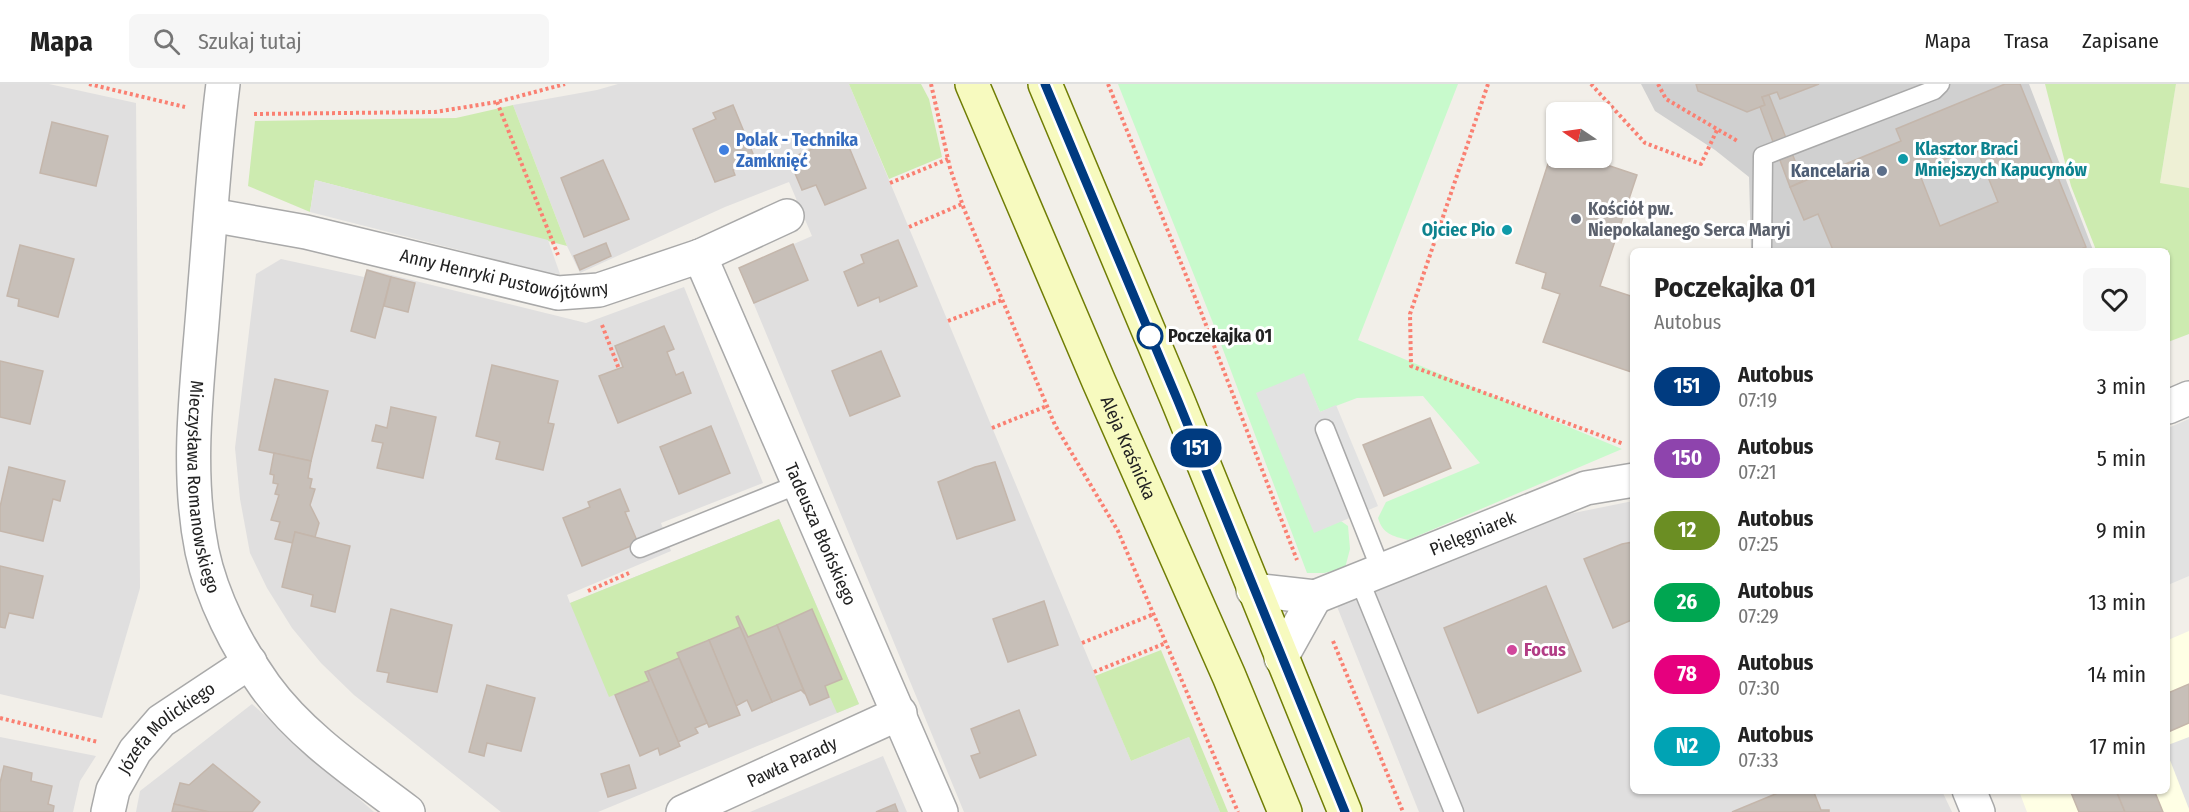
<!DOCTYPE html>
<html lang="pl">
<head>
<meta charset="utf-8">
<style>
	:root { --surface:#fff; --page:#f6f6f6; --text:#222; --muted:#767676; --line:#e0e0e0 }
	body { margin:0; font-family:"Fira Sans Condensed",sans-serif; background:var(--page); color:var(--text); height:100vh; display:flex; flex-direction:column; font-size:22px; white-space:nowrap }
	* { box-sizing:border-box; margin:0 }
	p { font-size:20px; color:var(--muted) }
	.icon { flex:none; width:33px; height:33px; fill:none; stroke:currentColor; stroke-width:2; stroke-linecap:round; stroke-linejoin:round }
	.map { position:relative; flex:1; overflow:hidden }
	.panel { position:absolute; left:1630px; top:164px; width:540px; height:546px; display:flex; flex-direction:column; background:var(--surface); border-radius:9px; box-shadow:0 2px 4px #0004 }
	.panel>* { flex:none }
	.badge { padding:0 12px; border-radius:20px; font-size:21px; line-height:39px }
	.needle { width:39px; rotate:283deg }
	.tools { position:absolute; left:1546px; top:18px; display:grid; gap:12px }
	.tools a { display:grid; place-items:center; width:66px; height:66px; border-radius:9px; background:var(--surface); box-shadow:0 2px 4px #0004; font-size:30px }
	.map>.badge { position:absolute; translate:-50% -50%; box-shadow:0 0 0 3px #fff }
	.round { display:grid; place-items:center; flex:none; width:63px; height:63px; border-radius:9px; background:var(--page) }
	.overview { display:flex; align-items:center; justify-content:space-between; height:102px; padding:0 24px }
	h1 { font-size:28px; font-weight:700; line-height:45px }
	ul { padding:0; list-style:none }
	li { display:flex; align-items:center; gap:18px; height:72px; padding:0 24px }
	li div { flex:1 }
	li b { display:block; font-size:22px }
	li em { font-style:normal }
	li .badge { min-width:66px; font-weight:700; text-align:center }
	header { display:flex; align-items:center; gap:36px; box-sizing:border-box; height:84px; padding:0 30px; background:var(--surface); border-bottom:2px solid var(--line) }
	header strong { font-size:28px }
	nav { display:flex; gap:33px; margin-inline-start:auto; font-size:21px }
	.search { width:420px; height:54px; background:var(--page); display:flex; align-items:center; gap:15px; box-sizing:border-box; padding:0 21px; border-radius:9px; color:var(--muted); font-size:22px }
	.map>svg:first-child { display:block }
	.residential { fill:#e0dfdf }
	.education { fill:#ffffe5 }
	.religious { fill:#d0d0d0 }
	.farmland { fill:#eef0d5 }
	.grass { fill:#cdebb0 }
	.park { fill:#c8facc }
	.parking { fill:#e2e2e2 }
	.building { fill:#c7bfb8; stroke:#c4b6ab; stroke-width:1.5; fill-rule:evenodd }
	.lines { fill:none; stroke-linecap:round; stroke-linejoin:round }
	.lane-casing { stroke:#a9a9a9; stroke-width:21 }
	.street-casing { stroke:#a9a9a9; stroke-width:36 }
	.secondary-casing { stroke:#707d05; stroke-width:36 }
	.path { stroke:#fa8072; stroke-width:4; stroke-dasharray:3 3; stroke-linecap:butt }
	.lane { stroke:#fff; stroke-width:18 }
	.street { stroke:#fff; stroke-width:33 }
	.secondary { stroke:#f7fabf; stroke-width:33 }
	.line-casing { stroke:#fff; stroke-width:14 }
	.line { stroke:#003b80; stroke-width:9 }
	.shop-dot { fill:#3f7fe0; stroke:#fff; stroke-width:2 }
	.culture-dot { fill:#0f9aa8; stroke:#fff; stroke-width:2 }
	.service-dot { fill:#5c6f8a; stroke:#fff; stroke-width:2 }
	.worship-dot { fill:#6b7280; stroke:#fff; stroke-width:2 }
	.stop-dot { fill:#fff; stroke:#003b80; stroke-width:3 }
	.hotel-dot { fill:#d1479c; stroke:#fff; stroke-width:2 }
	.labels { text-anchor:middle; stroke-width:6; stroke-linejoin:round; paint-order:stroke }
	.shop-label { font-size:18px; font-weight:bold; fill:#366cbe; stroke:#fff; text-anchor:start }
	.culture-label { font-size:18px; font-weight:bold; fill:#0d838f; stroke:#fff; text-anchor:start }
	.service-label { font-size:18px; font-weight:bold; fill:#4e5e75; stroke:#fff; text-anchor:end }
	.worship-label { font-size:18px; font-weight:bold; fill:#5b616d; stroke:#fff; text-anchor:start }
	.street-label { font-size:18px; fill:#222; stroke:#fff }
	.stop-label { font-size:18px; font-weight:bold; fill:#222; stroke:#fff; text-anchor:start }
	.hotel-label { font-size:18px; font-weight:bold; fill:#b23c85; stroke:#fff; text-anchor:start }
</style>
</head>
<body>
<header>
<strong>Mapa</strong>
<div class="search"><svg class="icon" aria-label="search" viewBox="0 0 24 24"><circle cx="10" cy="10" r="6"/><path d="M15 15l6 6"/></svg>Szukaj tutaj</div>
<nav><a>Mapa</a><a>Trasa</a><a>Zapisane</a></nav>
</header>
<div class="map">
<svg width="2189" height="728" viewBox="0 0 2189 728">
	<rect width="100%" height="100%" fill="#f2efe9"/>
	<g class="residential">
		<polygon points="0,0 49,0 136,19 140,504 102,634 0,610"/>
		<polygon points="618,0 849,0 1131,677 1189,653 1220,728 964,728 739,184 812,152 789,98 725,123 580,189 567,162 513,21 597,6"/>
		<polygon points="281,175 364,193 367,185 586,239 684,203 763,399 661,439 671,467 567,511 570,519 779,435 859,620 598,728 501,728 354,611 321,579 292,544 267,504 250,469 240,415 235,364 256,190"/>
		<polygon points="1633,417 1634,706 1942,707 1952,728 1419,728 1336,520 1544,435"/>
		<polygon points="252,620 374,728 136,728 140,707"/>
		<polygon points="0,653 96,672 80,697 73,728 0,728"/>
		<polygon points="883,672 907,728 750,728"/>
	</g>
	<polygon class="education" points="2189,547 2189,728 2027,728 2019,707 2168,706 2168,556"/>
	<polygon class="religious" points="1641,0 2029,0 2093,166 1751,166 1749,93 1715,66 1655,27"/>
	<polygon class="farmland" points="2176,0 2189,0 2189,104 2160,100"/>
	<g class="grass">
		<polygon points="849,0 921,0 929,15 942,73 889,95"/>
		<polygon points="2045,0 2176,0 2160,99 2189,104 2189,250 2168,258 2168,166 2096,166 2071,102"/>
		<polygon points="513,21 567,162 315,96 310,128 248,102 255,37 456,34"/>
		<polygon points="779,435 859,620 837,629 825,602 842,595 812,526 748,553 738,532 736,533 740,543 678,568 679,574 646,588 649,597 609,613 570,519"/>
		<polygon points="1161,566 1228,728 1220,728 1189,653 1131,677 1095,592"/>
	</g>
	<path class="park" d="M1118 0H1458L1358 256 1622 365 1408 456C1392 452 1383 450 1378 434L1386 418 1480 379 1423 312 1357 314 1320 328 1303 289 1314 448 1341 437 1348 442 1350 465 1345 484 1324 489H1307L1213 239Z"/>
	<g class="parking">
		<polygon points="315,96 548,156 560,190 549,189 310,128"/>
		<polygon points="1304,289 1320,328 1336,321 1378,422 1314,449 1256,309"/>
		<polygon points="2189,335 2189,492 2168,501 2168,344"/>
		<polygon points="2189,653 2189,725 2168,671 2168,661"/>
	</g>
	<g class="building">
		<polygon points="1696,0 1819,0 1780,15 1777,8 1762,13 1765,21 1747,28 1698,7"/>
		<path d="M2005 0H2020L2086 163 2079 166H1833L1818 130 1804 136 1790 103 1901 57 1896 45ZM1976 63 1998 118 1940 142 1918 86Z"/>
		<polygon points="1769,11 1803,97 1790,103 1760,23 1765,21 1762,13"/>
		<polygon points="733,21 756,77 733,86 735,91 715,98 693,45 716,35 713,29"/>
		<polygon points="52,38 108,52 96,102 40,89"/>
		<polygon points="844,51 866,104 825,121 816,101 802,106 789,75"/>
		<polygon points="1557,52 1557,74 1602,74 1602,63 1608,65 1604,80 1637,91 1600,202 1634,213 1634,289 1543,258 1560,210 1542,204 1546,189 1516,179"/>
		<polygon points="603,76 629,135 584,153 561,94"/>
		<polygon points="898,156 917,202 880,218 879,213 858,222 844,188 864,179 861,171"/>
		<polygon points="606,159 611,172 580,186 574,172"/>
		<polygon points="793,160 808,196 754,219 739,184"/>
		<polygon points="20,161 74,175 58,233 18,222 19,215 7,212"/>
		<polygon points="367,186 391,193 375,254 351,247"/>
		<polygon points="391,193 415,199 408,228 384,222"/>
		<polygon points="664,242 674,265 667,268 676,291 683,288 691,309 618,339 599,292 623,283 615,262"/>
		<polygon points="881,267 900,312 850,332 832,287"/>
		<polygon points="0,277 43,287 30,340 0,333"/>
		<polygon points="492,281 558,297 548,339 554,340 543,386 496,375 500,358 476,352"/>
		<polygon points="275,295 328,307 311,377 259,366"/>
		<polygon points="391,323 436,333 423,394 377,384 383,359 372,357 376,341 387,344"/>
		<polygon points="1430,334 1451,384 1384,412 1363,361"/>
		<polygon points="711,342 730,389 679,410 660,363"/>
		<polygon points="274,369 311,377 308,394 312,395 310,404 315,405 310,421 319,439 315,453 295,448 293,459 275,455 280,438 271,436 279,411 275,410 278,400 273,399 274,391 270,390"/>
		<polygon points="995,378 1015,436 957,455 938,398 975,383"/>
		<polygon points="9,383 65,397 60,417 53,415 43,457 0,447 0,423"/>
		<polygon points="620,405 629,427 625,428 638,459 582,482 563,434 590,423 588,418"/>
		<polygon points="295,448 350,462 335,528 311,522 313,511 282,503"/>
		<polygon points="1633,458 1634,535 1613,544 1584,475 1622,460"/>
		<polygon points="0,482 43,492 33,534 9,529 5,544 0,543"/>
		<polygon points="1546,502 1581,587 1478,629 1444,544"/>
		<polygon points="1044,517 1058,561 1008,578 993,535"/>
		<polygon points="391,525 452,541 437,608 387,598 389,589 377,587"/>
		<polygon points="812,525 842,595 825,602 829,613 810,621 777,541"/>
		<polygon points="738,532 748,553 777,541 805,610 801,606 772,618 740,543 736,533"/>
		<polygon points="740,543 772,618 752,627 747,616 736,622 709,556"/>
		<polygon points="709,556 740,631 709,643 677,569"/>
		<polygon points="679,574 707,639 695,644 698,649 678,658 648,587"/>
		<polygon points="648,587 680,662 660,671 658,664 640,672 615,611 649,597 645,588"/>
		<polygon points="2189,600 2189,639 2168,648 2168,609"/>
		<polygon points="487,601 535,614 521,667 487,659 484,672 469,668"/>
		<polygon points="1019,626 1036,671 980,694 971,672 980,669 971,645"/>
		<polygon points="213,680 260,718 252,728 209,728 174,720 180,699 189,701"/>
		<polygon points="629,681 636,704 608,713 601,690"/>
		<polygon points="4,682 32,689 31,697 52,702 48,720 54,722 53,728 0,728 0,699"/>
		<polygon points="1785,706 1813,706 1821,726 1829,726 1829,728 1732,728"/>
		<polygon points="2070,706 2116,706 2125,728 2079,728"/>
		<polygon points="2116,706 2154,706 2163,728 2125,728"/>
		<polygon points="174,720 209,728 172,728"/>
		<polygon points="895,720 898,728 876,728"/>
	</g>
	<g class="lines">
		<g class="lane-casing">
			<g id="lane">
				<polyline points="1762,166 1763,72 1934,6 1940,0"/>
				<polyline points="1325,345 1381,486"/>
				<polyline points="640,464 799,400"/>
				<polyline points="1359,495 1454,728"/>
			</g>
		</g>
		<g class="street-casing">
			<g id="street">
				<path id="s1" d="M223 0C214 71 210 142 204 213 198 297 185 383 202 467 212 514 237 563 265 602 302 653 358 690 408 728"/>
				<path id="s2" d="M211 131 306 148 558 209 599 206 700 172 787 132"/>
				<path id="s3" d="M700 172 941 728"/>
				<polyline points="2168,323 2189,314"/>
				<polyline points="1253,506 1315,513 1281,574"/>
				<path id="s4" d="M1315 513 1586 404 1634 396"/>
				<polyline points="1969,706 1978,728"/>
				<path id="s5" d="M108 728 113 706 135 667 161 637 250 578"/>
				<path id="s6" d="M683 728 900 629"/>
			</g>
		</g>
		<g class="secondary-casing">
			<g id="secondary">
				<path id="s7" d="M972 0 1099 298 1229 592 1285 728"/>
				<polyline points="1045,0 1178,317 1345,728"/>
			</g>
		</g>
		<g class="path">
			<polyline points="89,0 185,23"/>
			<polyline points="931,0 950,84 964,125 1055,341 1118,447 1238,728"/>
			<polyline points="1108,0 1201,228 1297,476"/>
			<polyline points="1488,0 1410,230 1411,282 1624,360"/>
			<polyline points="1591,0 1645,59 1701,80 1717,46"/>
			<polyline points="1658,0 1666,15 1739,58"/>
			<polyline points="497,18 558,171"/>
			<polyline points="254,30 435,28 497,18 565,0"/>
			<polyline points="890,99 948,75"/>
			<polyline points="909,143 962,120"/>
			<polyline points="948,237 1002,216"/>
			<polyline points="602,241 619,285"/>
			<polyline points="992,344 1047,322"/>
			<polyline points="588,507 629,489"/>
			<polyline points="1333,557 1403,728"/>
			<polyline points="1082,559 1154,530"/>
			<polyline points="1094,588 1166,559"/>
			<polyline points="0,634 98,658"/>
		</g>
		<use href="#lane" class="lane"/>
		<use href="#street" class="street"/>
		<use href="#secondary" class="secondary"/>
	</g>
	<g class="lines">
		<g class="line-casing">
			<polyline id="line" points="1045,0 1178,317 1345,728"/>
		</g>
		<use href="#line" class="line"/>
	</g>
	<circle class="shop-dot" cx="724" cy="66" r="6"/>
	<g class="culture-dot">
		<circle cx="1903" cy="75" r="6"/>
		<circle cx="1507" cy="146" r="6"/>
	</g>
	<circle class="service-dot" cx="1882" cy="87" r="6"/>
	<circle class="worship-dot" cx="1576" cy="135" r="6"/>
	<circle class="stop-dot" cx="1150" cy="252" r="12"/>
	<circle class="hotel-dot" cx="1512" cy="566" r="6"/>
	<g class="labels">
		<g class="shop-label">
			<text x="736" y="62">Polak - Technika<tspan x="736" dy="21">Zamknięć</tspan></text>
		</g>
		<g class="culture-label">
			<text x="1915" y="71">Klasztor Braci<tspan x="1915" dy="21">Mniejszych Kapucynów</tspan></text>
			<text x="1495" y="152" text-anchor="end">Ojciec Pio</text>
		</g>
		<g class="service-label">
			<text x="1870" y="93">Kancelaria</text>
		</g>
		<g class="worship-label">
			<text x="1588" y="131">Kościół pw.<tspan x="1588" dy="21">Niepokalanego Serca Maryi</tspan></text>
		</g>
		<g class="street-label">
			<text dy="6" stroke="none"><textPath href="#s2" startOffset="300">Anny Henryki Pustowójtówny</textPath></text>
			<text dy="6" stroke="none"><textPath href="#s7" startOffset="396">Aleja Kraśnicka</textPath></text>
			<text dy="6" stroke="none"><textPath href="#s1" startOffset="405">Mieczysława Romanowskiego</textPath></text>
			<text dy="6" stroke="none"><textPath href="#s4" startOffset="170">Pielęgniarek</textPath></text>
			<text dy="6" stroke="none"><textPath href="#s3" startOffset="303">Tadeusza Błońskiego</textPath></text>
			<text dy="6" stroke="none"><textPath href="#s5" startOffset="106">Józefa Molickiego</textPath></text>
			<text dy="6" stroke="none"><textPath href="#s6" startOffset="120">Pawła Parady</textPath></text>
		</g>
		<g class="stop-label">
			<text x="1168" y="258">Poczekajka 01</text>
		</g>
		<g class="hotel-label">
			<text x="1524" y="572">Focus</text>
		</g>
	</g>
</svg>
<div class="tools">
<a><svg class="needle" viewBox="-14 -14 28 28"><path d="M0-13l5 13h-10z" fill="#e53935"/><path d="M0 13l5-13h-10z" fill="#767676"/></svg></a>
</div>
<b class="badge" style="left:1196px;top:364px;background:#003b80;color:#fff">151</b>
<section class="panel">
<div class="overview"><div><h1>Poczekajka 01</h1><p>Autobus</p></div><a class="round"><svg class="icon" aria-label="heart" viewBox="0 0 24 24"><path d="M12 20l-8-8c-3-5 5-10 8-4 3-6 11-1 8 4z"/></svg></a></div>
<ul>
<li><span class="badge" style="background:#003b80;color:#fff">151</span><div><b>Autobus</b><p>07:19</p></div><em>3 min</em></li>
<li><span class="badge" style="background:#8e44ad;color:#fff">150</span><div><b>Autobus</b><p>07:21</p></div><em>5 min</em></li>
<li><span class="badge" style="background:#6b8e23;color:#fff">12</span><div><b>Autobus</b><p>07:25</p></div><em>9 min</em></li>
<li><span class="badge" style="background:#00a651;color:#fff">26</span><div><b>Autobus</b><p>07:29</p></div><em>13 min</em></li>
<li><span class="badge" style="background:#e6007e;color:#fff">78</span><div><b>Autobus</b><p>07:30</p></div><em>14 min</em></li>
<li><span class="badge" style="background:#00a3b4;color:#fff">N2</span><div><b>Autobus</b><p>07:33</p></div><em>17 min</em></li>
</ul>
</section>
</div>
</body>
</html>
